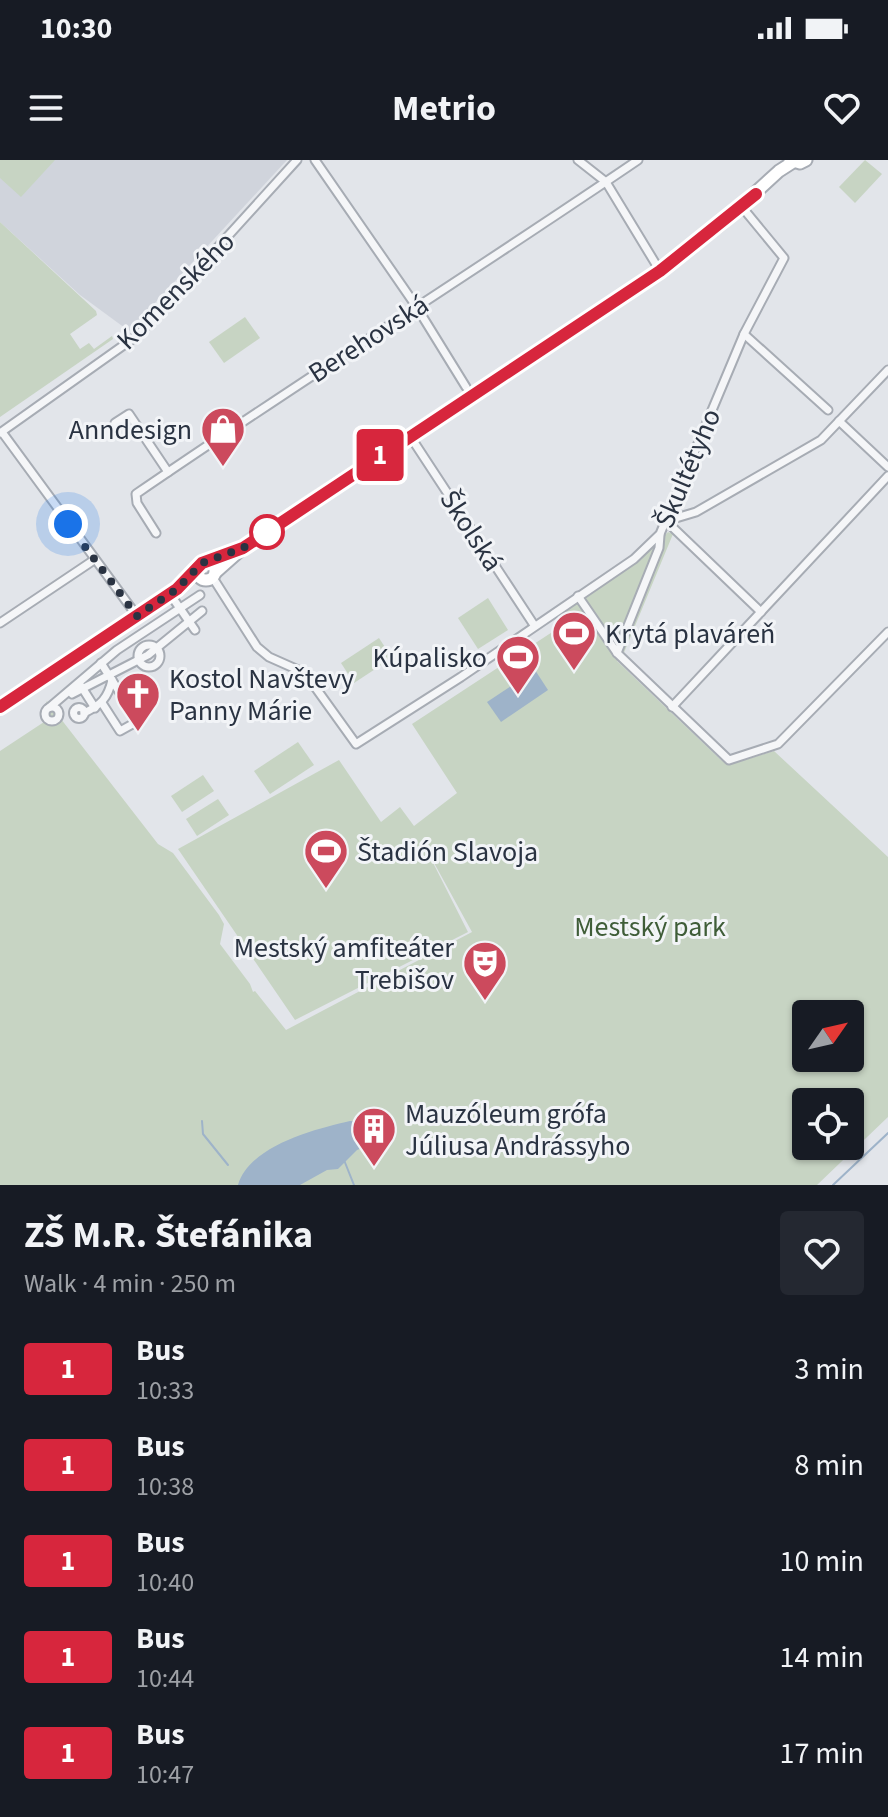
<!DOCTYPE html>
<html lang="en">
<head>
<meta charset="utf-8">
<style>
	:root { --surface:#171b24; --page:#242831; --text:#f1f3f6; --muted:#9ea1a6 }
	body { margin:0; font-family:"Source Sans 3",sans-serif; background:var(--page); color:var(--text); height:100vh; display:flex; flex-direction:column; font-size:30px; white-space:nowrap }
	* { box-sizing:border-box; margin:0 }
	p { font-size:26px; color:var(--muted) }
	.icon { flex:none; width:44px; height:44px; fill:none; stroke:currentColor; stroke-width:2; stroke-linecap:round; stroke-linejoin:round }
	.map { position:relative; height:1025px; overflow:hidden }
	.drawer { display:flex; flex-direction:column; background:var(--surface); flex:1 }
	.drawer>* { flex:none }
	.badge { padding:0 16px; border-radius:6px; font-size:28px; line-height:52px }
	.needle { width:52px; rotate:56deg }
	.tools { position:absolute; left:792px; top:840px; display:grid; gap:16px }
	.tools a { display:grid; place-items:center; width:72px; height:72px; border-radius:8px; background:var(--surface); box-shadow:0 2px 6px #0004; font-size:40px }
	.you { position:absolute; width:40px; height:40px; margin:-20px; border:6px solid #fff; border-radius:50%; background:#1a73e8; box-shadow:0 0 0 12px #1a73e833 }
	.map>.badge { position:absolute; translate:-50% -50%; box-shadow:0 0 0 4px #fff }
	.round { display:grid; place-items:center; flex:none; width:84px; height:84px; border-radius:8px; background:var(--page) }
	.summary { display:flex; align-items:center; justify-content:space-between; height:136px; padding:0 24px }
	h1 { font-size:38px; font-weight:700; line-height:60px }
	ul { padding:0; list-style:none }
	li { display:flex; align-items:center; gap:24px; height:96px; padding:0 24px }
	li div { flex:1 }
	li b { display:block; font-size:30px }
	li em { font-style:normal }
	li .badge { min-width:88px; font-weight:700; text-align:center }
	.status { display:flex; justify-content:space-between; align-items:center; height:56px; padding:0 40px; background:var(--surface); direction:ltr }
	.status svg { height:22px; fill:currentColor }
	header { display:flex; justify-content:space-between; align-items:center; height:104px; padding:0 24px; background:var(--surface); font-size:36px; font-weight:700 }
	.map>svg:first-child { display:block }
	.built { fill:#d0d4dc }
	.green { fill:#c7d4c3; fill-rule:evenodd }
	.water { fill:#9eb3c9 }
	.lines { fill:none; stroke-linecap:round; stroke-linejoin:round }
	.stream { stroke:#9eb3c9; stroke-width:2 }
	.street-casing { stroke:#a7acb4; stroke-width:11 }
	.secondary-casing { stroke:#a7acb4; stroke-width:15 }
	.street { stroke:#f5f6f8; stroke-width:7 }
	.secondary { stroke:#fff; stroke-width:11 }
	.line-casing { stroke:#fff; stroke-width:18 }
	.line { stroke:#d7263d; stroke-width:12 }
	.walk { stroke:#2a3342; stroke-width:8; stroke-dasharray:0 14.4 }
	.stop-dot { fill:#fff; stroke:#d7263d; stroke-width:4 }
	.labels { text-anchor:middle; stroke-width:6; stroke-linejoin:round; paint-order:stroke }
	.street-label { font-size:28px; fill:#2a3342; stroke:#f2f4f7 }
	.poi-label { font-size:28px; fill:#2a3342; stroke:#f2f4f7; text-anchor:start }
	.park-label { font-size:28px; fill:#3f5d38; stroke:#f2f4f7 }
</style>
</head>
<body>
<div class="status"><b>10:30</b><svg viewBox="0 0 49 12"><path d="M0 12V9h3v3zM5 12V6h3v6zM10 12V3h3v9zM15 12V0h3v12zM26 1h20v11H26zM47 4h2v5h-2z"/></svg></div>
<header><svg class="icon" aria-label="menu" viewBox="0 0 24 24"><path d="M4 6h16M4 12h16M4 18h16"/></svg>Metrio<svg class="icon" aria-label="heart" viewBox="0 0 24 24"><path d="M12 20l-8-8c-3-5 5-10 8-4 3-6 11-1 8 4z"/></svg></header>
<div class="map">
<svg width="888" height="1025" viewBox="0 0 888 1025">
	<rect width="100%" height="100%" fill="#e2e5ea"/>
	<polygon class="built" points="0,0 287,0 129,171 80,135 0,62"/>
	<g class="green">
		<polygon points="0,0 55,0 21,37 0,18"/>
		<polygon points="865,0 882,14 855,43 839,27"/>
		<polygon points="0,62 96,151 97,155 70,174 80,189 89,183 94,189 112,176 113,179 0,257"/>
		<polygon points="245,157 260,178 224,203 209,182"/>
		<path d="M668 372 673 374 623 495 617 501 721 600 732 604 774 591 888 697V957L817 1025H0V591L44 562 42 550 47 541 158 684 173 693 219 755 224 764 220 784 250 824 253 832 255 831 286 870 472 772 422 681 468 772 295 860 178 689 339 600 381 662 400 647 414 666 457 633 412 564 566 463 560 454 635 404ZM806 854H850V898H806ZM806 942H850V986H806Z"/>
		<polygon points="488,438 508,470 478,489 458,458"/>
		<polygon points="379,478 392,498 354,523 341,503"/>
		<polygon points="298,582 314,605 270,634 254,611"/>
		<polygon points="203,615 214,631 182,652 171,636"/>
		<polygon points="218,639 229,655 197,676 186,659"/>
	</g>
	<g class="water">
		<polygon points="535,510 548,530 501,562 487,542"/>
		<path d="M350 961C361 961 370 968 373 977L367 986 357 990 338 1009 327 1010 300 1025H238C249 986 315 969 350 961Z"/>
	</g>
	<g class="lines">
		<g class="stream">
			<polyline points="202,961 203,974 228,1005"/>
			<polyline points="344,1000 354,1025"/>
			<polyline points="833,1025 888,973"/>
		</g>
		<g class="street-casing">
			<g id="street">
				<polyline points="315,0 416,146 466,227"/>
				<polyline points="578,0 606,22 660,111"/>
				<polyline points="744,174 828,250"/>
				<polyline points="839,261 888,307"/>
				<polyline points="115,263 129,254 168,312"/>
				<polyline points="2,272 137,456"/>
				<polyline points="0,273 138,175 297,0"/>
				<polyline points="410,276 534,465"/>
				<polyline points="666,361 696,352 821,280 888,210"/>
				<polyline points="666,361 761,452"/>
				<path d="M156 373 137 343 136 334C302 220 472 113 638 0"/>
				<polyline points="213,418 257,487 269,497 305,513 356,584 461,517 634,399 660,374 744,174 784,98 742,47"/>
				<polyline points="170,434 195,470"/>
				<polyline points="578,436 617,493 729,600 778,584 888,472"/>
				<polyline points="0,463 94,400"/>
				<circle cx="149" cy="496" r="11"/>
				<polyline points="617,493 659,388 660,375"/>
				<polyline points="101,503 138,561 120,571 102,543"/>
				<polyline points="81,526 95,548"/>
				<polyline points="72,534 148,495 202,451"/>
				<polyline points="50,547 117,490 200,435"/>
				<polyline points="672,547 888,316"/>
				<circle cx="52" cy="554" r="7"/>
				<circle cx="79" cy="553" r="5.5"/>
				<path d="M84 553C101 545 108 538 112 520"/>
			</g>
		</g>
		<g class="secondary-casing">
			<g id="secondary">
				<polyline points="790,0 800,3 806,0"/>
				<circle cx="206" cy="411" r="9"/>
				<polyline points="209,402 239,390"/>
				<polyline points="216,412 243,388 337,324 660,111 722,63 779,11 793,2"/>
				<polyline points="0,547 177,429 197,408"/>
			</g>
		</g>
		<use href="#street" class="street"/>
		<use href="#secondary" class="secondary"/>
	</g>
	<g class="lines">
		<g class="line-casing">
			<polyline id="line" points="0,547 177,429 202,403 243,388 660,111 756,34"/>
		</g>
		<use href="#line" class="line"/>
		<polyline class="walk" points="68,364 137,456 177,429 202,403 243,388 273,368 267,372"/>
	</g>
	<defs>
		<g id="shop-pin" transform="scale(2.3)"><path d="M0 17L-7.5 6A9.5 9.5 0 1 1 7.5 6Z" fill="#cc4a5d" stroke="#f2f4f7"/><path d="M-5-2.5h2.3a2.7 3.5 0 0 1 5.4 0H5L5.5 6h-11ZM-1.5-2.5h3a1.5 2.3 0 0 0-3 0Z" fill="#fff"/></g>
		<g id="stadium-pin" transform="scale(2.3)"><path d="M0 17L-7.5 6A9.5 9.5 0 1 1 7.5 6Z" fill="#cc4a5d" stroke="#f2f4f7"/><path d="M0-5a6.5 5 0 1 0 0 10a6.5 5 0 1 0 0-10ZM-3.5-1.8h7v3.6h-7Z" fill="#fff"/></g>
		<g id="church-pin" transform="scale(2.3)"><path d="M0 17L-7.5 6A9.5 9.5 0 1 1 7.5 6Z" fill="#cc4a5d" stroke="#f2f4f7"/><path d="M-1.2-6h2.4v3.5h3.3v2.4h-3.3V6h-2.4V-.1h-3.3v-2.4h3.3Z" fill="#fff"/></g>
		<g id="theatre-pin" transform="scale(2.3)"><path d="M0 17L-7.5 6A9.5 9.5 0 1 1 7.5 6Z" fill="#cc4a5d" stroke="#f2f4f7"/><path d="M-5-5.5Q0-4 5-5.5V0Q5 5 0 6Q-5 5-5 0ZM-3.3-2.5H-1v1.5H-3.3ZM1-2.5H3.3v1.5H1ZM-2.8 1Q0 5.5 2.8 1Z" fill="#fff"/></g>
		<g id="building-pin" transform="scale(2.3)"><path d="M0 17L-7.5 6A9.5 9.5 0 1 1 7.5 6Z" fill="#cc4a5d" stroke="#f2f4f7"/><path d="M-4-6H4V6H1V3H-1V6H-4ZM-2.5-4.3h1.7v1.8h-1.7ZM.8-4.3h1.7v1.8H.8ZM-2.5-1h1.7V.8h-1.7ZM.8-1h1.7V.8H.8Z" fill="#fff"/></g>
	</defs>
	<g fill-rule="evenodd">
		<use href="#shop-pin" x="223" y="269"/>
		<use href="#stadium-pin" x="574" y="473"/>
		<use href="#stadium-pin" x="518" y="497"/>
		<use href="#church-pin" x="138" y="534"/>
		<use href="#stadium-pin" x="326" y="691"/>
		<use href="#theatre-pin" x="485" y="803"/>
		<use href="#building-pin" x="374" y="969"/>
	</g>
	<circle class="stop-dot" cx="267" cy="372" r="16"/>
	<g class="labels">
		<g class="street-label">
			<text transform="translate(175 130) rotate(-45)" y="10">Komenského</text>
			<text transform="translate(368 178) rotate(-33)" y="10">Berehovská</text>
			<text transform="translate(687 308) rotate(-67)" y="10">Škultétyho</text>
			<text transform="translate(472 370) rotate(57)" y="10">Školská</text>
		</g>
		<g class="poi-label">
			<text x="192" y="279" text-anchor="end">Anndesign</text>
			<text x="605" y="483">Krytá plaváreň</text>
			<text x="487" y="507" text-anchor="end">Kúpalisko</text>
			<text x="169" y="528">Kostol Navštevy<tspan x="169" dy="32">Panny Márie</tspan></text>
			<text x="357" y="701">Štadión Slavoja</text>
			<text x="454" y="797" text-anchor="end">Mestský amfiteáter<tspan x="454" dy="32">Trebišov</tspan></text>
			<text x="405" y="963">Mauzóleum grófa<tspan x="405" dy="32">Júliusa Andrássyho</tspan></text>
		</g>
		<g class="park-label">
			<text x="650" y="776">Mestský park</text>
		</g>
	</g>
</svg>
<div class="tools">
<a><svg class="needle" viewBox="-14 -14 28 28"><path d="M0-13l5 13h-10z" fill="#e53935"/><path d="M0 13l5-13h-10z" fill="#9ea1a6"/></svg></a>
<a><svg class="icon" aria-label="locate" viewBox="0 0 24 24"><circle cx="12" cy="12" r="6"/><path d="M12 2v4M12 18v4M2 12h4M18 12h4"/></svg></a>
</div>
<div class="you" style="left:68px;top:364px"></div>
<b class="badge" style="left:380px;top:295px;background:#d7263d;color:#fff">1</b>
</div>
<section class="drawer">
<div class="summary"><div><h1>ZŠ M.R. Štefánika</h1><p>Walk · 4 min · 250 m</p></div><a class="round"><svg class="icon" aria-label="heart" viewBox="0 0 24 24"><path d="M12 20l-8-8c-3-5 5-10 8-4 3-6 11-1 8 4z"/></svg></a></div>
<ul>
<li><span class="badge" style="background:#d7263d;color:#fff">1</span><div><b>Bus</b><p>10:33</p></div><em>3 min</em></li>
<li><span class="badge" style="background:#d7263d;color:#fff">1</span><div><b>Bus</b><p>10:38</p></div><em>8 min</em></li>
<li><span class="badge" style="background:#d7263d;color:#fff">1</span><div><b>Bus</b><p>10:40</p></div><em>10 min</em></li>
<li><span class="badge" style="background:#d7263d;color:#fff">1</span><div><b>Bus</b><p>10:44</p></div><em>14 min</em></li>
<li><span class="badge" style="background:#d7263d;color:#fff">1</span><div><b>Bus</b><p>10:47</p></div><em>17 min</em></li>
</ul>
</section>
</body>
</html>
